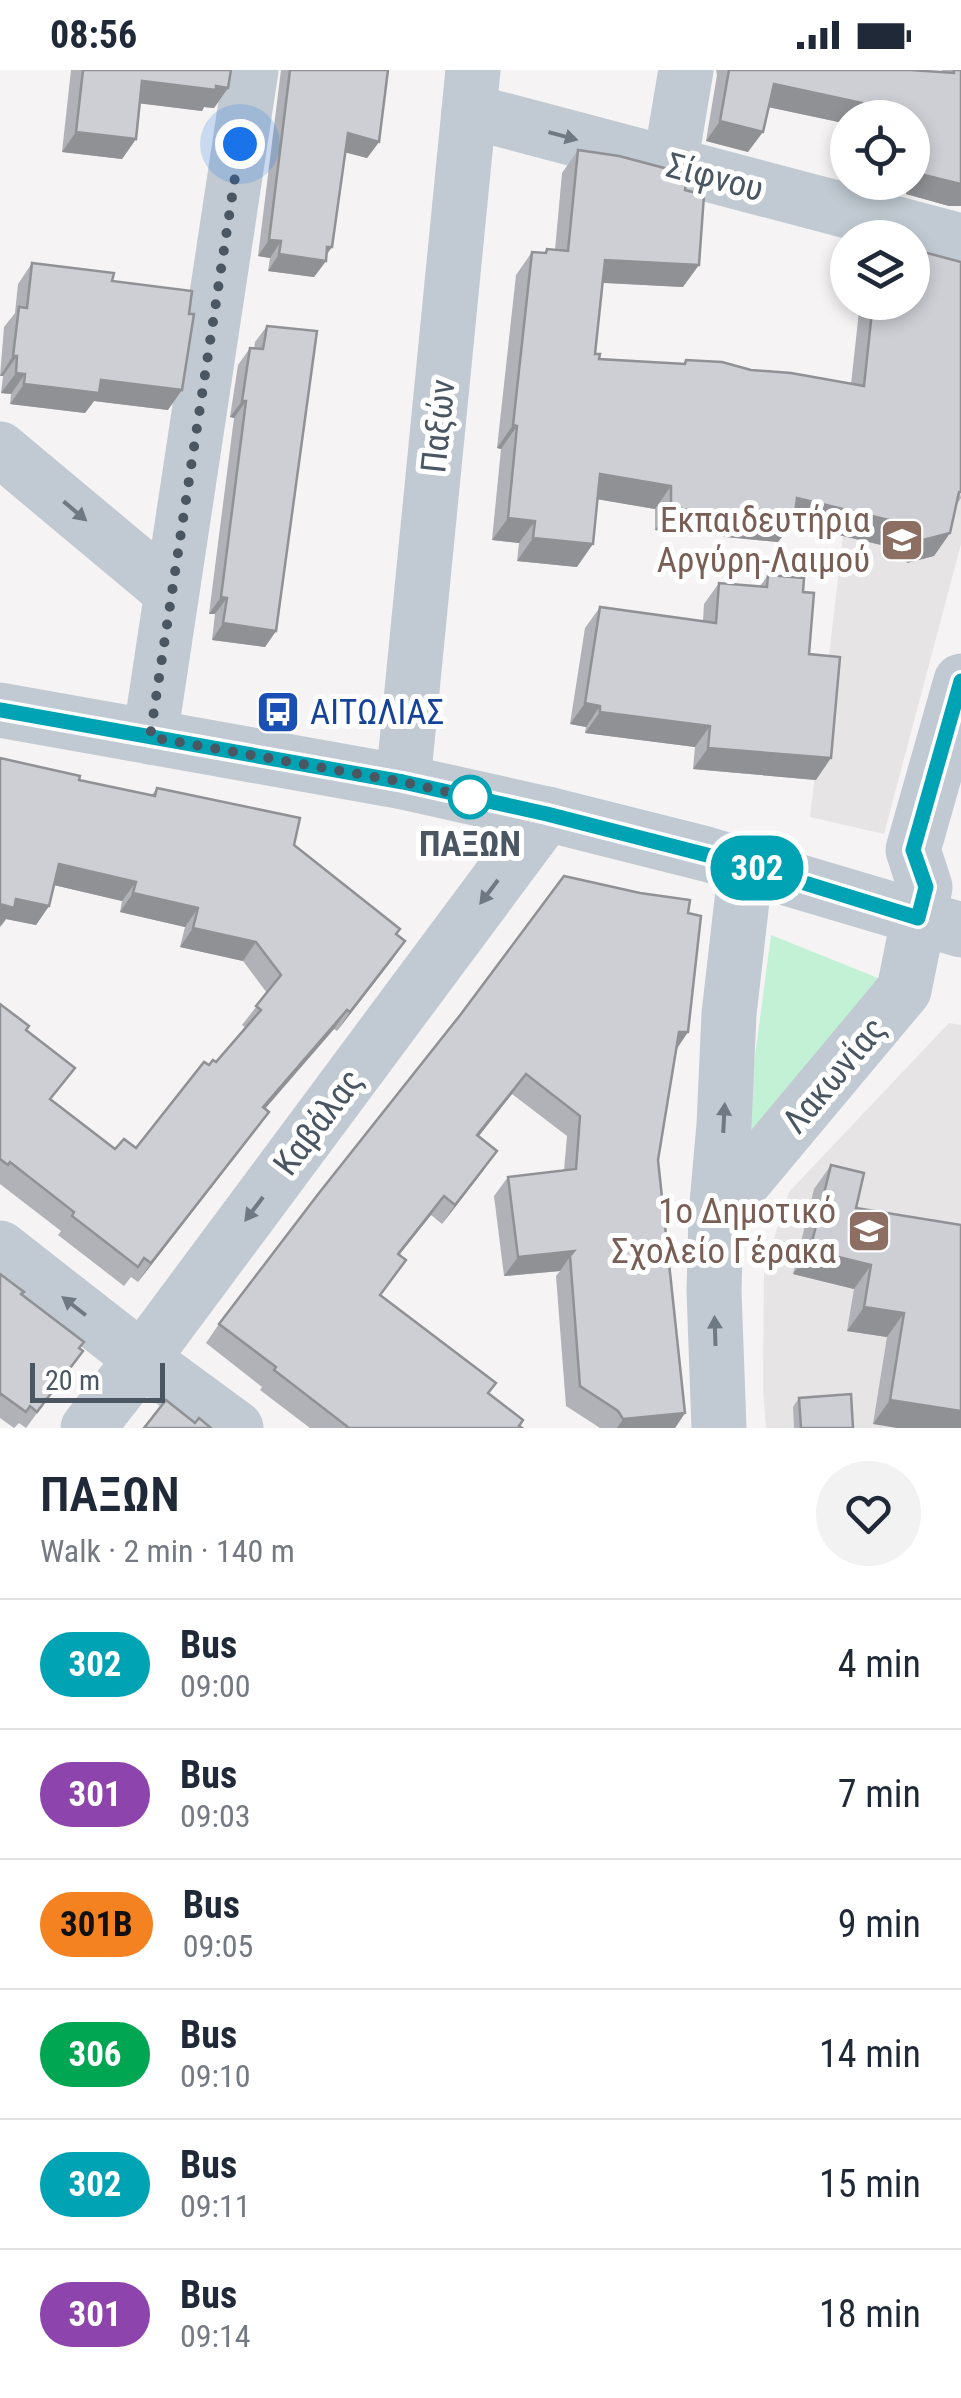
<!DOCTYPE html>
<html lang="en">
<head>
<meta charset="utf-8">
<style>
	:root { --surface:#fff; --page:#f2f2f3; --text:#1f2937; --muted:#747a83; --line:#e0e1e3 }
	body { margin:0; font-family:"Roboto Condensed",sans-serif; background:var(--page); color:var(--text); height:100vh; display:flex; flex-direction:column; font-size:38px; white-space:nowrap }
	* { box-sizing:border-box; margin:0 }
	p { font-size:32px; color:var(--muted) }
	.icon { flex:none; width:55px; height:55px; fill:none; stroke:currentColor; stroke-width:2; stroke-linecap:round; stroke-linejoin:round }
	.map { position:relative; height:1358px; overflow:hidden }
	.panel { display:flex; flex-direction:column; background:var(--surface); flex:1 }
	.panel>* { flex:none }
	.badge { padding:0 20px; border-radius:32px; font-size:35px; line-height:65px }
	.fabs { position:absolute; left:830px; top:30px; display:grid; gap:20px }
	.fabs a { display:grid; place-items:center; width:100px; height:100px; border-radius:50%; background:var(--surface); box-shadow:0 5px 15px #0003; font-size:50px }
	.scale { position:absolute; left:30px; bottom:25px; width:135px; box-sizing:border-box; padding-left:10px; border:5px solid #4a5661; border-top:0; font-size:28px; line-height:35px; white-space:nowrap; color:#4a5661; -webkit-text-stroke:8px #fff; paint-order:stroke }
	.you { position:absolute; width:50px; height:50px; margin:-25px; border:8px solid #fff; border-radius:50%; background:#1a73e8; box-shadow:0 0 0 15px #1a73e833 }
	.map>.badge { position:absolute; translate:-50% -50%; box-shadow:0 0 0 5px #fff }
	.round { display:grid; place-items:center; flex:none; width:105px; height:105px; border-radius:52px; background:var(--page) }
	.summary { display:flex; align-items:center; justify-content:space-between; height:170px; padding:0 40px }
	h1 { font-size:48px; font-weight:600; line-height:75px }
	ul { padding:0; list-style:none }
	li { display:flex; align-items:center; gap:30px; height:130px; padding:0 40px; border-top:2px solid var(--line) }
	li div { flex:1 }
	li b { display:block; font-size:38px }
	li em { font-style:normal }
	li .badge { min-width:110px; font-weight:700; text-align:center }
	.status { display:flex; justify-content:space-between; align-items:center; height:70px; padding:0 50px; background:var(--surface); direction:ltr }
	.status svg { height:28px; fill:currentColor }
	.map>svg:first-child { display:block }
	.education { fill:#e6e4e5 }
	.green { fill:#c3f1d5 }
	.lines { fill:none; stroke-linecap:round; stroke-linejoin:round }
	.minor { stroke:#c1cad2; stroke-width:55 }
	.wall { fill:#b0b2b7 }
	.shaded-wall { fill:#909195 }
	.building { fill:#cdcfd5; stroke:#909195; stroke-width:2.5 }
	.oneway { fill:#6e7983 }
	.line-casing { stroke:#fff; stroke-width:22 }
	.line { stroke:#00a3b4; stroke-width:15 }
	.walk { stroke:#4a5661; stroke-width:10; stroke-dasharray:0 18 }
	.stop-dot { fill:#fff; stroke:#00a3b4; stroke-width:5 }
	.labels { text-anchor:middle; stroke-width:10; stroke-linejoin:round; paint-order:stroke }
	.street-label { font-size:35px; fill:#4a5661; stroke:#fff }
	.education-label { font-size:35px; fill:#785e54; stroke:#fff; text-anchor:end }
	.transit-label { font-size:35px; fill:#164399; stroke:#fff; text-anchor:start }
	.stop-label { font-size:35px; font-weight:bold; fill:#4a5661; stroke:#fff }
</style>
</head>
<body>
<div class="status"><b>08:56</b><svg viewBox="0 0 49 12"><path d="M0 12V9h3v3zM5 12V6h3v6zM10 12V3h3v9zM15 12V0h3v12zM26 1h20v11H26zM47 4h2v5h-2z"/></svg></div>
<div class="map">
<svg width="961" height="1358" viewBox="0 0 961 1358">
	<rect width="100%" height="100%" fill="#f5f3f3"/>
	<g class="education">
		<polygon points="961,190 961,474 884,764 810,747 843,466 912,232"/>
		<polygon points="949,953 961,955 961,1358 766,1358 763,1319 764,1199 789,1122"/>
	</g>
	<polygon class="green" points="771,865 883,910 744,1070"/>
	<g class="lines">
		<g class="minor">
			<polyline points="469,41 961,171"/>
			<polyline points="670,95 686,0"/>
			<polyline points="0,379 171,522"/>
			<polyline points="0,640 403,712 547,744 706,784 961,860"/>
			<polyline points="150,667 251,0"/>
			<polyline points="403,712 473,0"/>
			<polyline points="716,1145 724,1055 729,944 746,795"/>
			<polyline points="0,1178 142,1289 236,1358"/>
			<polyline points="88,1358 142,1289 547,744"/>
			<polyline points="719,1358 714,1221 716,1145 904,920 925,817 913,780 961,611"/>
		</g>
	</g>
	<g class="wall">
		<polygon points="71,0 231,0 228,18 214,38 204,37 202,41 140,33 136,69 122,89 62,82"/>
		<polygon points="281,0 388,0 379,72 367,88 345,82 326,191 314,207 268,201 270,188 258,186"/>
		<polygon points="716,0 910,0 942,2 942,0 961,0 949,136 906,124 906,121 902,121 902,112 912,112 912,48 848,48 848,54 768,37 748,82 706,71 717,5"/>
		<polygon points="848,56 848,92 844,92"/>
		<polygon points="578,80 685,120 683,217 603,213 595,284 599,289 683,294 686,290 851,314 860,232 912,232 961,428 957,434 950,463 934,486 907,493 894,478 792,454 778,472 655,460 655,439 597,429 577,497 517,491 519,473 492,470 501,379 497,378 516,205 532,182 544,183 547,179 555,180 562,103"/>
		<polygon points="32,193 112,211 168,340 94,331 85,343 10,334 11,324 1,323 3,306 0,306 4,257 15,243 18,214"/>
		<polygon points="267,256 276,561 265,577 212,570 215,544 209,544 234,348 230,347 238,295 250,278 254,279 255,272"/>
		<polygon points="768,505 803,522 809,584 816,710 693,699 695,677 585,663 586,657 570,654 585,558 600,537 703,551 704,534 719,513 760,516"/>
		<polygon points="79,710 151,726 157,718 294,775 396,864 392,890 337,961 334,959 265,1039 269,1042 255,1061 138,1212 131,1207 124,1216 58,1165 61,1161 0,1114 0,934 26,960 51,1030 115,1079 136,1078 209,995 216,992 246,958 242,955 267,923 243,891 180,877 185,857 120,842 122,831 54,815 49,836 36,855 6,849 1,857"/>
		<polygon points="688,843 688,962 677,979 658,1090 685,1343 675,1358 600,1358 566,1336 556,1206 560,1201 504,1206 494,1126 508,1107 564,1100 567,1066 512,1024 478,1066 483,1101 442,1154 431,1145 399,1185 406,1190 381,1225 489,1323 522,1358 310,1358 260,1320 262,1317 206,1273 219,1254"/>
		<polygon points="831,1095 856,1138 961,1358 873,1354 887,1267 847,1261 854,1219 793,1204 814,1119"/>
		<polygon points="0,1204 83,1281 26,1358 19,1353 14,1358 0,1348"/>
		<polygon points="799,1328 853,1358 794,1358 793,1337"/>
	</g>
	<g class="shaded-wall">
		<polygon points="142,11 228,18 214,38 204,37 202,41 128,32"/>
		<polygon points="774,14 862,33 852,48 848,48 848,54 759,35"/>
		<polygon points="720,51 763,62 748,82 706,71"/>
		<polygon points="76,62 136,69 122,89 62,82"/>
		<polygon points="348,63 379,72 367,88 336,80"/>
		<polygon points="920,104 961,114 961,136 949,136 906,124"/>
		<polygon points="907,112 911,112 906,121 902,121"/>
		<polygon points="269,170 281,171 270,188 258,186"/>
		<polygon points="327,177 332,177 323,190 326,191 314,207 268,201 279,184"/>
		<polygon points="605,190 699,195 683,217 589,212"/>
		<polygon points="13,286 17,286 3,306 0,306"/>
		<polygon points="16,303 25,304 11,324 1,323"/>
		<polygon points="101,310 182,320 168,340 94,331 85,343 10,334 24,314"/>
		<polygon points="242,331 246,331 234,348 230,347"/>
		<polygon points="513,355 517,356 501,379 497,378"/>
		<polygon points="600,404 671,416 655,439 584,427"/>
		<polygon points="797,428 910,455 894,478 792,454 778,472 655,460 671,438"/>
		<polygon points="508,448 535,451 519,473 492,470"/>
		<polygon points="950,463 934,486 907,493 923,470"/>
		<polygon points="533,468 593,474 577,497 517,491"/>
		<polygon points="221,527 227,528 215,544 209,544"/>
		<polygon points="223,553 276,561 265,577 212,570"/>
		<polygon points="585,633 600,636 586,657 570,654"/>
		<polygon points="600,642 710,656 695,677 585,663"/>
		<polygon points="708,678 831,688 816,710 693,699"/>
		<polygon points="59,794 136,812 122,831 45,813"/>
		<polygon points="133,823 198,838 185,857 120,842"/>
		<polygon points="16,829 49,836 36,855 6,849 0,857 0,834"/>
		<polygon points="193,858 256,872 243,891 180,877"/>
		<polygon points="405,871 392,890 337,961 350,942"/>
		<polygon points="347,940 334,959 249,1057 263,1037"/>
		<polygon points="679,962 688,962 674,982"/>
		<polygon points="526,1004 512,1024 464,1085 477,1065"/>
		<polygon points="269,1042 255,1061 138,1212 151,1193"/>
		<polygon points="497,1081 483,1101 442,1154 455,1135"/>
		<polygon points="444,1126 431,1145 384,1204 398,1184"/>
		<polygon points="810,1180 871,1195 854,1219 793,1204"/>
		<polygon points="574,1181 560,1201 504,1206 518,1187"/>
		<polygon points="864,1237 904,1243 887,1267 847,1261"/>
		<polygon points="890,1330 961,1341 961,1358 897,1358 873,1354"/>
		<polygon points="685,1343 675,1358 617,1358 623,1349"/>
	</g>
	<g class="building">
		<polygon points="83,0 231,0 228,18 216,16 216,20 142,11 136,69 76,62"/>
		<polygon points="290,0 388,0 379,72 348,63 332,177 327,177 326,191 279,184 281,171 269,170"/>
		<polygon points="729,0 910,0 954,3 954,0 961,0 961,114 920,104 920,100 916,100 916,90 912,90 912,48 861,48 862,33 774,14 763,62 720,51"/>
		<polygon points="578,80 619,86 687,104 685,120 704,125 699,195 605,190 595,284 600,284 599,289 685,294 686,290 722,292 751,300 791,303 864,316 873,232 912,232 912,179 961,192 961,422 959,422 950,463 923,470 910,455 797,428 794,450 671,438 671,416 600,404 593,474 533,468 535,451 508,448 517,356 513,355 532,182 546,183 547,179 568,181"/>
		<polygon points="32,193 114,203 112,211 192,221 189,244 194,244 182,320 101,310 99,323 24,314 25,304 16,303 17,286 13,286 19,237 27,238"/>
		<polygon points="267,256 317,261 276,561 223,553 227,528 221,527 246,331 242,331 250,278 263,279"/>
		<polygon points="768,505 804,508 803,522 814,523 809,584 840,587 831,688 708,678 710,656 600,642 600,636 585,633 600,537 716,553 719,513 767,517"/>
		<polygon points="0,688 80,706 79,710 155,726 157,718 300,748 294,775 400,859 396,864 405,871 350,942 347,940 263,1037 269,1042 151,1193 144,1188 138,1197 72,1146 74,1142 10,1092 8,1095 0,1089 0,934 29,956 26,960 75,998 50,1029 115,1079 124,1069 136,1078 204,992 209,995 213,990 216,992 261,940 256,936 281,905 256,872 193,858 198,838 133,823 136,812 59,794 49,836 16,829 14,838 0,834"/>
		<polygon points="564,806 640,823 690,830 688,843 701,846 688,962 679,962 658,1090 685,1343 623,1349 618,1341 580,1316 570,1186 574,1181 518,1187 508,1107 576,1099 580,1046 526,1004 477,1065 497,1081 455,1135 444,1126 398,1184 406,1190 380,1225 496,1313 488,1323 523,1350 519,1356 522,1358 347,1358 348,1357 274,1300 276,1297 219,1254 319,1123 461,944"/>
		<polygon points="831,1095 864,1103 856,1138 961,1155 961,1341 890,1330 904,1243 864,1237 871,1195 810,1180"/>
		<polygon points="0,1204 24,1222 21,1224 84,1272 79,1278 83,1281 37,1342 30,1336 26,1342 1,1324 0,1325"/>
		<polygon points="851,1324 853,1358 801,1358 799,1328"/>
		<polygon points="166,1330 195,1353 199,1348 211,1358 144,1358"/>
	</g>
	<defs><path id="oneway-solid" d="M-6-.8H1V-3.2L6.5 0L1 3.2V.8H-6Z" transform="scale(2.5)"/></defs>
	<g class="oneway">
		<use href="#oneway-solid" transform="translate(563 66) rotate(15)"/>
		<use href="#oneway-solid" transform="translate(75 441) rotate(40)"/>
		<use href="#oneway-solid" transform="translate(489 822) rotate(127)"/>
		<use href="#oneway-solid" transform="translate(724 1048) rotate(-87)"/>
		<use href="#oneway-solid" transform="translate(254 1139) rotate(127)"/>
		<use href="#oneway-solid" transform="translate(74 1236) rotate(-142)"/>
		<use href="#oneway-solid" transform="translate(715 1261) rotate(-92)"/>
	</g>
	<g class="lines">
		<g class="line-casing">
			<polyline id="line" points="0,640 403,712 547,744 746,795 918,848 926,817 913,780 961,611"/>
		</g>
		<use href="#line" class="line"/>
		<polyline class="walk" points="240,74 150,667 403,712 475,728 470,727"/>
	</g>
	<defs>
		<g id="school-square" transform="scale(2.25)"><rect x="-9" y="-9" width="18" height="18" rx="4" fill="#8d6e63" stroke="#fff"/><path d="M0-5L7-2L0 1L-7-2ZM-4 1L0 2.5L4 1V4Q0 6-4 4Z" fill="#fff"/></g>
		<g id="bus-square" transform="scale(2.25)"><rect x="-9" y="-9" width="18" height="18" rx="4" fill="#1a4fb4" stroke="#fff"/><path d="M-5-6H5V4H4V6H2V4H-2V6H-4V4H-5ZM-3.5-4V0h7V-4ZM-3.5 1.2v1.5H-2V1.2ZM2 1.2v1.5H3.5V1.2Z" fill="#fff"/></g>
	</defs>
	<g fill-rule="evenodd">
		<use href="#school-square" x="902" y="470"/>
		<use href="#bus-square" x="278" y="642"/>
		<use href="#school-square" x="869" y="1161"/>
	</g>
	<circle class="stop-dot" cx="470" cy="727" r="20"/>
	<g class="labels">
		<g class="street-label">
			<text transform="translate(715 107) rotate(15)" y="12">Σίφνου</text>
			<text transform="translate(438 356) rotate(-84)" y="12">Παξών</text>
			<text transform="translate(834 1005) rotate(-50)" y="12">Λακωνίας</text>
			<text transform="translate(318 1052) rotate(-53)" y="12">Καβάλας</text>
		</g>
		<g class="education-label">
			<text x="870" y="462">Εκπαιδευτήρια<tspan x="870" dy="40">Αργύρη-Λαιμού</tspan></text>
			<text x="836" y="1153">1ο Δημοτικό<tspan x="836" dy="40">Σχολείο Γέρακα</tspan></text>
		</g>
		<g class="transit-label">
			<text x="310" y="654">ΑΙΤΩΛΙΑΣ</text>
		</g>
		<g class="stop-label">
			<text x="470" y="786">ΠΑΞΩΝ</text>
		</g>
	</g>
</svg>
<div class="fabs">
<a><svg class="icon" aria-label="locate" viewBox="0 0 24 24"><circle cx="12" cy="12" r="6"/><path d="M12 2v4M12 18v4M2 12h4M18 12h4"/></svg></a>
<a><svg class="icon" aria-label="layers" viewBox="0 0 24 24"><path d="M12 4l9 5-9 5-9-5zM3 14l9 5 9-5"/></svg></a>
</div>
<div class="scale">20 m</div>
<div class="you" style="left:240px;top:74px"></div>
<b class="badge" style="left:757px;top:798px;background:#00a3b4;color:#fff">302</b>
</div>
<section class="panel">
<div class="summary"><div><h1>ΠΑΞΩΝ</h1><p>Walk · 2 min · 140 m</p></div><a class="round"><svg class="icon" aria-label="heart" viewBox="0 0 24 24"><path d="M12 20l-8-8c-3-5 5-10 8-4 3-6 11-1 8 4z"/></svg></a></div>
<ul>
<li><span class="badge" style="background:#00a3b4;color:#fff">302</span><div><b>Bus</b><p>09:00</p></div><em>4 min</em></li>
<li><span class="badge" style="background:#8e44ad;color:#fff">301</span><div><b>Bus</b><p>09:03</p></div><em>7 min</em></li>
<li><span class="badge" style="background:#f58220;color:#111">301B</span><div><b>Bus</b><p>09:05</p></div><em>9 min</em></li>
<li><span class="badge" style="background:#00a651;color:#fff">306</span><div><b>Bus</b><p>09:10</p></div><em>14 min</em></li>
<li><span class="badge" style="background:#00a3b4;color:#fff">302</span><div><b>Bus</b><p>09:11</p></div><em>15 min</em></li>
<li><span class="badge" style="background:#8e44ad;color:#fff">301</span><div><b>Bus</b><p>09:14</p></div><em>18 min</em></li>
</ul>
</section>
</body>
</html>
